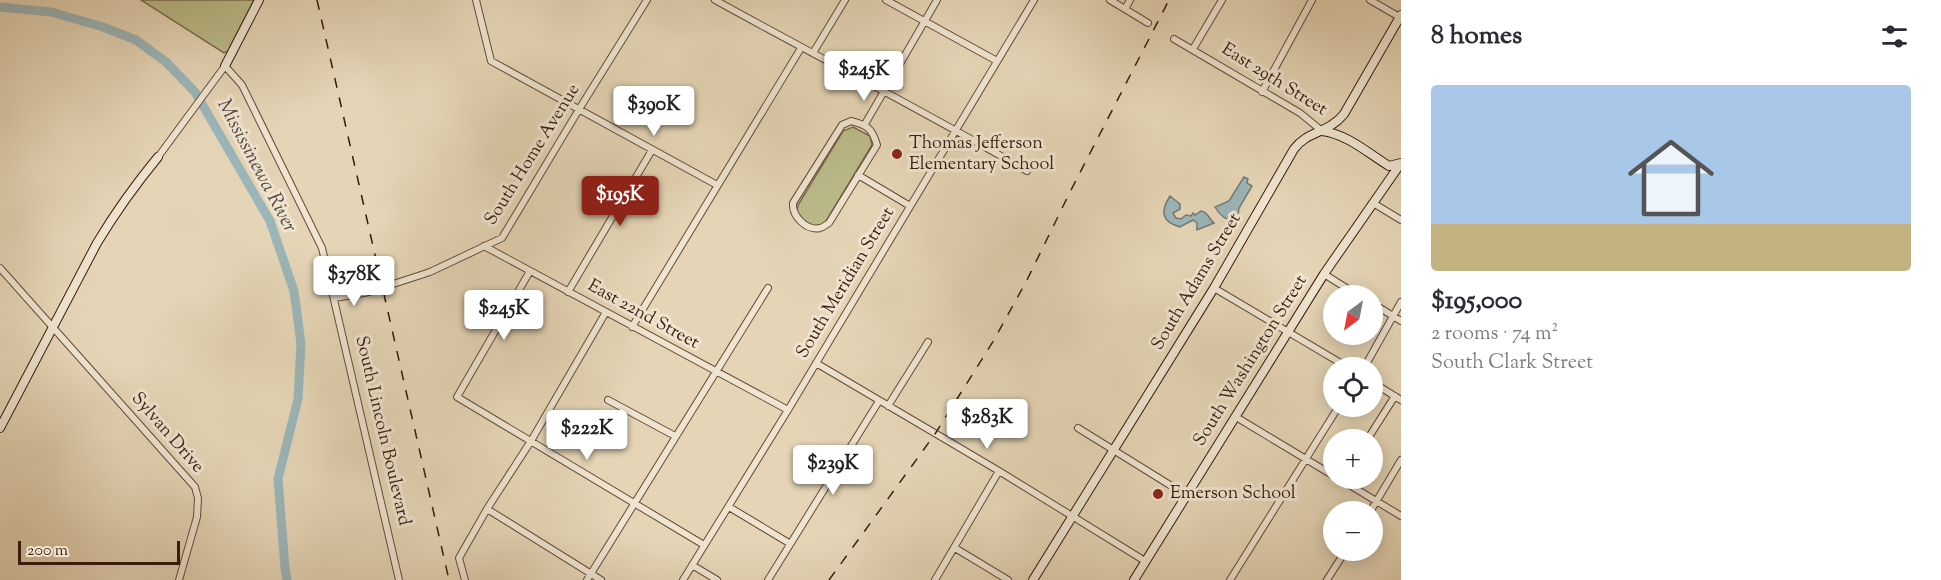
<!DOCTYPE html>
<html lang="en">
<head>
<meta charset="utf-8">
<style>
	body { margin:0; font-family:"Sorts Mill Goudy",serif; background:#f2f2f3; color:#2b2b33; height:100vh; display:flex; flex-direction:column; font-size:22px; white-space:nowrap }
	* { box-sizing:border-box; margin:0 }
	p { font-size:20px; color:#7c7c81 }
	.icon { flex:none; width:33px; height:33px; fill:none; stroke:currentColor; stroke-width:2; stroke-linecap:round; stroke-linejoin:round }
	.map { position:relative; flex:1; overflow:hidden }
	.drawer { display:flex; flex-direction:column; background:#fff; width:540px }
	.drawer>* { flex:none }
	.needle { width:39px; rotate:212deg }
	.controls { position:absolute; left:1323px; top:285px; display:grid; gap:12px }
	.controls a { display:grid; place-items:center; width:60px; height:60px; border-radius:50%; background:#fff; box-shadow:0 3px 15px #0003; font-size:30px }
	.scale { position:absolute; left:18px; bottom:15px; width:162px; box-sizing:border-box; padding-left:6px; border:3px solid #3a1d0e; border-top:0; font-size:16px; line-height:21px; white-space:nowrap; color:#3a1d0e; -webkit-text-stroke:4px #eee4d0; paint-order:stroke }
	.price { position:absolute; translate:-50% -51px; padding:0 14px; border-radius:6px; background:#fff; color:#222; font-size:20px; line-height:39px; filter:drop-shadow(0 2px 3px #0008) }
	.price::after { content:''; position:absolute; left:50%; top:36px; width:18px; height:14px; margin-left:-9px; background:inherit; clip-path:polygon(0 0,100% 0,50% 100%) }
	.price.on { background:#8f2418; color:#fff }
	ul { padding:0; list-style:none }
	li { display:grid; align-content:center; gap:12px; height:318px; padding:0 30px }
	li span { display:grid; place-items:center; height:186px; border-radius:6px; color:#555 }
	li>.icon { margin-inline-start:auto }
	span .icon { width:108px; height:108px; fill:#fffc; stroke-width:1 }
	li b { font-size:26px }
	h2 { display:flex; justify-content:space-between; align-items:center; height:72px; padding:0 30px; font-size:26px }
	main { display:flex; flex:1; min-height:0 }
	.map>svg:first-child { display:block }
	.green { fill:#bbbb89; stroke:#7a6c4c; stroke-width:1.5 }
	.water { fill:#9bb6ba; stroke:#747975; stroke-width:1.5 }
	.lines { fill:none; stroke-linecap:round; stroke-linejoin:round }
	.river { stroke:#9bb6ba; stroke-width:9 }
	.street-casing { stroke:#654b38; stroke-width:8 }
	.secondary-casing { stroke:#3a1d0e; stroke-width:10 }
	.street { stroke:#eee4d0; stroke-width:6 }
	.secondary { stroke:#eee4d0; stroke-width:8 }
	.rail { stroke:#3a1d0e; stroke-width:1.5; stroke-dasharray:10 10; stroke-linecap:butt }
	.poi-dot { fill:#8f2418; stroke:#eee4d0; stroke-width:2 }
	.labels { text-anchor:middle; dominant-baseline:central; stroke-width:6; stroke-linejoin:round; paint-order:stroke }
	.street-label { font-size:18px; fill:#3a1d0e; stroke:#eee4d0 }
	.poi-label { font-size:18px; fill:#3a1d0e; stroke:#eee4d0; text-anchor:start }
	.water-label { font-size:20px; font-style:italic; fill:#574b42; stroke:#eee4d0 }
</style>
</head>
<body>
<main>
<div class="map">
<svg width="1401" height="580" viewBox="0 0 1401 580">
	<rect width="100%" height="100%" fill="#e5d5b6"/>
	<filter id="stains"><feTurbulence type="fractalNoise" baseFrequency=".00333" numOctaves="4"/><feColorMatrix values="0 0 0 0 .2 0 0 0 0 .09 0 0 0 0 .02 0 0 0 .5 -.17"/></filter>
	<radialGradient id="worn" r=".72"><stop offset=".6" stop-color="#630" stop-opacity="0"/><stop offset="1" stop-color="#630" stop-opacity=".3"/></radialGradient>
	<path class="green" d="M141 0H254L228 51 224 53Z
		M853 127 870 136 872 145 826 221 824 225 815 227 799 218 797 210 798 205 843 131Z"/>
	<path class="water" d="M1244 177 1248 179 1247 183 1252 186 1239 208 1237 223C1227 221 1220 216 1215 207L1229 201Z
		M1170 196 1180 204V209L1173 213 1176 218 1181 219 1186 215 1191 216 1193 213 1195 215 1201 211C1208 212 1209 219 1214 223L1197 230V223L1193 220 1180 227C1163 222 1159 213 1170 196Z"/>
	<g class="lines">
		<path class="river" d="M0 7 51 12 103 27 136 40 166 62 195 92 270 221 294 291 301 344 298 399 278 479 285 568 287 580"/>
		<g class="street-casing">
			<path id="street" d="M476 0 491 61 717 185
				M715 0C818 57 924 111 1027 171
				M886 0 997 61
				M1110 0 1148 23
				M1370 0 1401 18
				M1125 9 1130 0
				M1174 39 1300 113 1322 131
				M1193 49 1222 0
				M813 53 845 0
				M1262 92 1312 0
				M851 121C867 125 872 128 877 145L829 223C827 224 822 228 820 228 806 231 792 216 793 203L842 125Z
				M865 124 937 0
				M158 157 225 66 242 85 322 248 399 580
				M858 175 910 206
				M1373 203 1401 220
				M484 246 788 410
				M0 268 195 487 198 498 197 517 179 580
				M530 271 457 397 704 545
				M1324 274 1359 296
				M1214 288 1349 368
				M568 292 652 150
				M335 298 369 292 430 272 502 238 578 111 647 0
				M1372 303 1401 321
				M632 327 801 48
				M816 363 999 471 1145 561
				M1364 368 1401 302
				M1372 382 1401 400
				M608 400 675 436
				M888 406 928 342
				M1236 417 1334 476
				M1078 428 1186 495
				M1367 440 1395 396
				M1338 478 1401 516
				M729 507 789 543
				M487 509 601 580
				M1370 512 1401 460
				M955 548 1008 580
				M692 565 717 580
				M465 580 459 558 487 509 531 441 606 312
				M587 580 768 288
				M683 580 788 410 1034 0
				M768 580 879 401
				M935 580 999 471
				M1230 580 1339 406
				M1327 580 1346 550"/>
		</g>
		<g class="secondary-casing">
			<path id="secondary" d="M225 66 259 0
				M1322 131C1347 134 1368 153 1389 166L1401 163
				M0 428 97 243C115 213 135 185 158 157
				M1033 580 1214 288 1294 149C1307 131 1329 133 1344 114L1401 15
				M1134 580 1324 274 1401 163"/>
		</g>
		<use href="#street" class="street"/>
		<use href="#secondary" class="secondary"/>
		<path class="rail" d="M317 0 449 580
			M829 580 935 434 994 340 1027 280 1070 192 1169 0"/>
	</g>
	<g class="poi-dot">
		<circle cx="897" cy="154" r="6"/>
		<circle cx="1158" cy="494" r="6"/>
	</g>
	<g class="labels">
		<g class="street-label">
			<text transform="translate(1274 80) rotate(32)">East 29th Street</text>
			<text transform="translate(533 155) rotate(-58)">South Home Avenue</text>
			<text transform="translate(1197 282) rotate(-59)">South Adams Street</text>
			<text transform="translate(846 283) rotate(-59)">South Meridian Street</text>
			<text transform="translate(643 315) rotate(29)">East 22nd Street</text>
			<text transform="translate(1251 361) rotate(-58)">South Washington Street</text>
			<text transform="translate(382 431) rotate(77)">South Lincoln Boulevard</text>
			<text transform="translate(167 433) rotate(49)">Sylvan Drive</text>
		</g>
		<g class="poi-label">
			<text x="909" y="144">Thomas Jefferson<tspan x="909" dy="21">Elementary School</tspan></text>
			<text x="1170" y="494">Emerson School</text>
		</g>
		<g class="water-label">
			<text transform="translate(256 166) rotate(62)">Mississinewa River</text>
		</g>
	</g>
	<rect width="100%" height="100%" filter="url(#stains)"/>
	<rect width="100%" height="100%" fill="url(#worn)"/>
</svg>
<div class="controls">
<a><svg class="needle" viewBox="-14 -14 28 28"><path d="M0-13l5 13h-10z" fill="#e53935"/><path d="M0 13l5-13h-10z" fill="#7c7c81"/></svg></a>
<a><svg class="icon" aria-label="locate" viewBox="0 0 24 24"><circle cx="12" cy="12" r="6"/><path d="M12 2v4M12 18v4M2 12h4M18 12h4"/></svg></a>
<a>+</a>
<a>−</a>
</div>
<div class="scale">200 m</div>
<b class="price" style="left:864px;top:102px">$245K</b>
<b class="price" style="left:654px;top:137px">$390K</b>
<b class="price on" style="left:620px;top:227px">$195K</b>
<b class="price" style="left:354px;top:307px">$378K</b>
<b class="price" style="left:504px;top:341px">$245K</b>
<b class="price" style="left:987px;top:450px">$283K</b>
<b class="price" style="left:587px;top:461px">$222K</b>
<b class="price" style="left:833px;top:496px">$239K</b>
</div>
<section class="drawer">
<h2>8 homes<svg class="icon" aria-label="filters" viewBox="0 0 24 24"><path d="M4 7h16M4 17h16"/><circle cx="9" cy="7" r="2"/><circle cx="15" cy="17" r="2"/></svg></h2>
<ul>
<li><span style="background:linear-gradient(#a9c7e8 75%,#c2b280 0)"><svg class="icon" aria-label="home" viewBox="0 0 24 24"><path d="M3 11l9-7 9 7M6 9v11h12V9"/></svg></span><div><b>$195,000</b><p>2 rooms · 74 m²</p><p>South Clark Street</p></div></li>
</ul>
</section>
</main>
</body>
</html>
